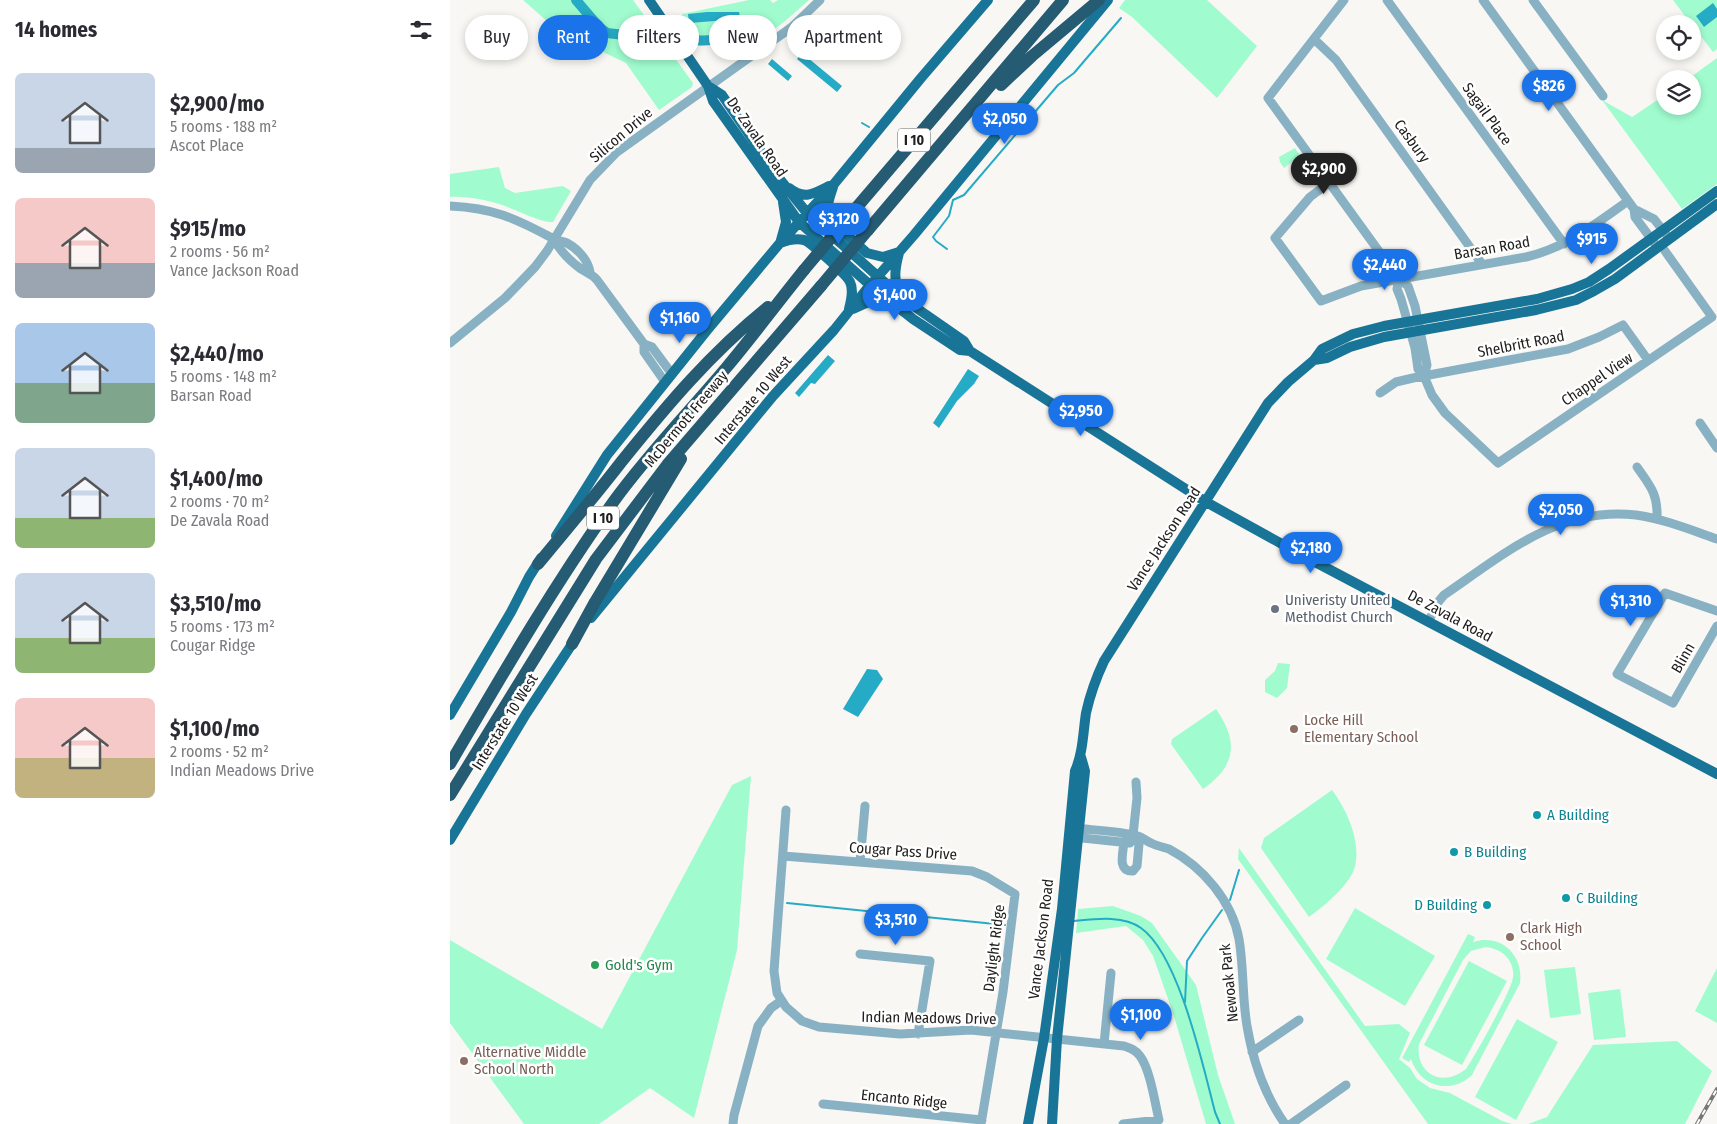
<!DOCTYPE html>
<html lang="en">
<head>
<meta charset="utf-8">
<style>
	body { margin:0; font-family:"Fira Sans Condensed",sans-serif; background:#f7f7f7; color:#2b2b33; height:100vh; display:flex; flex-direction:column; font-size:19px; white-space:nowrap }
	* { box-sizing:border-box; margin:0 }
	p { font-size:16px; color:#7c7c81 }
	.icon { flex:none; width:28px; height:28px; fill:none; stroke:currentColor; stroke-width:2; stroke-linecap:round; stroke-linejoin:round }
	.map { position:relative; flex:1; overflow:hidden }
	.sheet { display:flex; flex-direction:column; background:#fff; width:450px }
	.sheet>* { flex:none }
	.guide { position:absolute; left:15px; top:15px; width:475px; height:45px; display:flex; gap:10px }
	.fabs { position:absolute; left:1206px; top:15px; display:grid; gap:10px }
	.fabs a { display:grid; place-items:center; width:45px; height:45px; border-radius:50%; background:#fff; box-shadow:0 2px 8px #0003; font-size:25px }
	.price { position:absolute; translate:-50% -42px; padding:0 11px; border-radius:18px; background:#1a73e8; color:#fff; font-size:16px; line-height:32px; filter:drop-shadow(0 1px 2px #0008) }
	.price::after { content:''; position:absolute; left:50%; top:30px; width:15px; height:11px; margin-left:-8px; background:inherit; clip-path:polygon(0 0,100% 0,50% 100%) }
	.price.on { background:#222; color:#fff }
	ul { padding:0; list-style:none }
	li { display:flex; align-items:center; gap:15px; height:125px; padding:0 15px }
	li span { display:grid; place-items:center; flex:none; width:140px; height:100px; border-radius:8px; color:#555 }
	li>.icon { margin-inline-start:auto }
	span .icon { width:60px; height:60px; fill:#fffc; stroke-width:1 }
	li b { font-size:21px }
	h2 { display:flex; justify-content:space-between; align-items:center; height:60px; padding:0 15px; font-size:21px }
	.chip { padding:0 18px; border-radius:22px; background:#fff; box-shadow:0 2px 8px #0003; font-size:18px; line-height:45px }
	.chip.on { background:#1a73e8; color:#fff }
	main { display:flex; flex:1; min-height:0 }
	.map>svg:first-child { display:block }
	.green { fill:#a0fccf; fill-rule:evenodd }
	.water { fill:#26abc6 }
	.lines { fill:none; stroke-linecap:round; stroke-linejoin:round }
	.stream { stroke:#26abc6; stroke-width:2 }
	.river { stroke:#26abc6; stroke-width:10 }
	.minor { stroke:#89b1c4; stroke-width:9 }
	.major { stroke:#197597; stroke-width:10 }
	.highway { stroke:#255b73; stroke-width:12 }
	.rail-casing { stroke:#787775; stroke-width:4 }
	.rail { stroke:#fff; stroke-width:2; stroke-dasharray:5.5; stroke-linecap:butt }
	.highway-bridge { stroke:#255b73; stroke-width:12 }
	.worship-dot { fill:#6b7280; stroke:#fff; stroke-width:2 }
	.education-dot { fill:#8d6e63; stroke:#fff; stroke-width:2 }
	.culture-dot { fill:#0f9aa8; stroke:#fff; stroke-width:2 }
	.leisure-dot { fill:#2e9e5b; stroke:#fff; stroke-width:2 }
	.labels { text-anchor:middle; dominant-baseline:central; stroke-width:5; stroke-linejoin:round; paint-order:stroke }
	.shield { fill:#fff; stroke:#646362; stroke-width:1 }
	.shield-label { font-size:14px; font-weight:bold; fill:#21201f }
	.street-label { font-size:15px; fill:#21201f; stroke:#fff }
	.worship-label { font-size:15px; fill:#5b616d; stroke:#fff; text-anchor:start }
	.education-label { font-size:15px; fill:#785e54; stroke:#fff; text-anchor:start }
	.culture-label { font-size:15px; fill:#0d838f; stroke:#fff; text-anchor:start }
	.leisure-label { font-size:15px; fill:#27864d; stroke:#fff; text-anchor:start }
</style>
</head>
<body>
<main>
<section class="sheet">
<h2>14 homes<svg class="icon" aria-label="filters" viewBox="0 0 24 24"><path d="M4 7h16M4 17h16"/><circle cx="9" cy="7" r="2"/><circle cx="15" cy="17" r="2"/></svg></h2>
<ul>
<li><span style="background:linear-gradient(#c9d6e8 75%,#9aa5b1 0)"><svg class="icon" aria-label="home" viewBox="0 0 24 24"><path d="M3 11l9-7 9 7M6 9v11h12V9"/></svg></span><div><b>$2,900/mo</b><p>5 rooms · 188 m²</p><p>Ascot Place</p></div></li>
<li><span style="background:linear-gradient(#f6c9c9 65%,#9aa5b1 0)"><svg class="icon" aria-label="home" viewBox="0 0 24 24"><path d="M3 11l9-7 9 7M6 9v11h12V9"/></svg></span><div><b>$915/mo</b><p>2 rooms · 56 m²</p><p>Vance Jackson Road</p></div></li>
<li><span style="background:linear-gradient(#a9c7e8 60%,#7fa58c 0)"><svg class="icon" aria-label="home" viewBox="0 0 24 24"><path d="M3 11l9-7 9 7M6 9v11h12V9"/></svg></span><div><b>$2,440/mo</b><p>5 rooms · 148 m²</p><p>Barsan Road</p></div></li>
<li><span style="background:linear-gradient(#c9d6e8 70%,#8fb573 0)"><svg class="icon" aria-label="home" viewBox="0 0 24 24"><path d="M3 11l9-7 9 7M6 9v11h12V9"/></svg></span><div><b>$1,400/mo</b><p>2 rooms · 70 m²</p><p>De Zavala Road</p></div></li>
<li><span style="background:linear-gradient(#c9d6e8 65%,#8fb573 0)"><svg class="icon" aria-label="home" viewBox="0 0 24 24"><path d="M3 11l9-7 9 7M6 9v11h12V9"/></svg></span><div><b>$3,510/mo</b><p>5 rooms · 173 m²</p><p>Cougar Ridge</p></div></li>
<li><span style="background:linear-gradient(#f6c9c9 60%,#c2b280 0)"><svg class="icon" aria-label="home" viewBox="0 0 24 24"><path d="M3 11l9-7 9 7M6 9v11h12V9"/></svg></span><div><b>$1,100/mo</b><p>2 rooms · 52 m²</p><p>Indian Meadows Drive</p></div></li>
</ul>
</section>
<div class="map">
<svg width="1267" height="1124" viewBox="0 0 1267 1124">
	<rect width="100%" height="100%" fill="#f8f7f3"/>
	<path class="green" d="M73 0H183L243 83 242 87 209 110 176 63 107 30Z
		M299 0H320L323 3 328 0H359L334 22 301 46 280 43 243 46 232 14Z
		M675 0H757L807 46 767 98 682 17 669 8Z
		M1223 0H1267V49L1263 52 1243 26 1242 24H1241Z
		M1267 58V184L1232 209 1152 100 1182 117 1215 95V106H1242V79H1238Z
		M845 148 849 154 847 158 834 168 830 162 829 157Z
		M49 167 55 188 65 193 113 186 121 191 103 222C93 223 66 210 55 206 38 200 17 196 0 197V174Z
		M828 663 840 664 837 688 827 698 815 692V680L825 671Z
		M766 709C789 742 786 766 753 789L721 744 722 739Z
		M301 776 287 950 244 1118 200 1088 149 1124H74L0 1023V940L152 1029 282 785Z
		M882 790C897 810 911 841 905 866 901 884 874 906 859 917L811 848 814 838Z
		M789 848 915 1026 949 1024 960 1033 949 1059 960 1068 967 1079 980 1088 1000 1093 1052 1121 1062 1124H978L788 859Z
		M663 906 691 916 702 923 746 985 768 1075 785 1124H756L723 1013 703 956 693 940 676 926 626 933 628 909Z
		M905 908 985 956 955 1006 876 959Z
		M1018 934 1025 937 1023 942C1051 933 1074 955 1070 983L1022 1075C1001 1095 970 1087 961 1059L959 1062 952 1058ZM1035 947C1051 948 1065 960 1063 977 1062 990 1025 1056 1016 1069 993 1088 965 1074 969 1044L1013 960 1021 951Z
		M1019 961 1057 981 1012 1065 974 1045Z
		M1125 967 1131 1014 1100 1018 1094 970Z
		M1267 968V1023L1245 1011Z
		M1170 989 1176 1037 1144 1040 1138 993Z
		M1067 1019 1108 1042 1066 1120 1025 1097Z
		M1227 1041 1262 1071 1235 1124H1078L1097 1117 1143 1045Z"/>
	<path class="water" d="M1263 3 1267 9V17L1254 27 1246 16Z
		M257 12H289L290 17 278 18V20L239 23 238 14Z
		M352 53 392 86 387 92 347 59Z
		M322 59 342 76 338 81 318 64Z
		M378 355 385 361 365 384 361 383 349 397 345 393Z
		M518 369 529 376 524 384 507 401 489 428 483 423Z
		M417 669 427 670 433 679 408 717 393 709Z"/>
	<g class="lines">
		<path class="stream" d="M412 123 419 127
			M497 249 486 241 483 237 499 216 503 200 514 195 608 85 624 73 671 18
			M780 900 789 870
			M337 903 555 925
			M624 921C645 919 673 915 691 928 729 955 753 1066 765 1112L770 1124
			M735 1002 737 961 752 938 772 910"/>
		<path class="river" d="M126 0 149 27 157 33 209 39
			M241 40C247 40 254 41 261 40 281 38 291 31 311 40"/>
		<path class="minor" d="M894 0 818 98 949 279 958 286 965 306 977 365 974 376
			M937 0 1114 244
			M1033 0 1184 209 1185 217 1205 244
			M1083 0 1153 96
			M864 39 886 60 1032 264
			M880 182 860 197 825 238 871 301 911 286 1076 257C1116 248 1145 224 1178 201
			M0 206C43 208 65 218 102 238 107 241 112 241 117 243 128 249 138 260 140 272
			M1184 209 1204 219 1219 238
			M104 239C110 251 120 261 131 269 137 273 142 274 147 280L194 344 202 347 222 374
			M949 279 947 289 951 299 965 348 968 369 974 376 982 395 995 413 1048 463 1262 317 1215 251
			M0 343 55 298 85 267 97 251 140 180 167 152 342 27 370 0
			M194 344V352L215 382
			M930 393 946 382 963 378 1118 349 1149 337 1173 325 1198 360
			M1250 423 1267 448
			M1187 467C1201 487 1208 494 1207 519
			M1119 509 1121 520
			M1267 611 1215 593 1167 674 1223 703 1267 626
			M978 622 989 601 994 595C1054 554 1109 506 1186 515 1214 519 1241 530 1267 539
			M336 810 324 971 327 993 336 1007 352 1021 369 1027 450 1034 521 1030 674 1046C680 1048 686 1050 690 1056 700 1069 705 1103 709 1120L673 1124
			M624 828C641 830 672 831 688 836 692 837 696 841 701 843 707 846 713 847 719 849 753 867 782 901 789 939 794 968 792 997 797 1026 803 1062 814 1094 835 1124
			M683 835 674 842C673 853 667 872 683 871L687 866 689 844 683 835 687 798 686 782
			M623 837 680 843
			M333 856 522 871 537 877 565 894 553 992 531 1124
			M410 862 415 806
			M410 954 480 961 468 1034
			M654 1044 661 973
			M802 1052 849 1020
			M373 1104 532 1120
			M283 1124 284 1115 308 1026 321 1008 331 1001
			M841 1124 896 1085"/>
		<path class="major" d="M199 0 258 86 263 101 349 222 420 285 463 319 510 350 520 351
			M258 86 272 95 332 182 357 213 452 298 514 341 520 351 756 502 850 554 1267 774
			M383 187C379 200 374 210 382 222L417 253 433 257 449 252
			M339 188C354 200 363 194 379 186
			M331 240 336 222 333 202
			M330 243C338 240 345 238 354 240 360 242 397 275 400 282 404 290 401 301 399 309
			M449 253C445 268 443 280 450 295
			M403 309 423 300 441 303
			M864 360 877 358 900 347 934 337 1086 310 1126 300 1144 291 1165 279 1267 204
			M106 536 157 455 258 329 330 243 384 184 471 78 538 0
			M141 618 323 396 384 330 416 290 464 235 658 0
			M0 715 61 612 79 577 91 558
			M0 840 76 714 126 638
			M578 1124 594 1038 612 909 625 771C633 753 633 733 636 713 640 695 646 678 654 661L818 403 838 382 864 360 872 349 903 334 934 326 1087 299 1122 289 1139 282 1159 269 1267 191
			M602 1124 607 1039 635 771 631 757"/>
		<path class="highway" d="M551 85 582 56 649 0
			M401 214 584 0
			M418 230 613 0
			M88 564C116 530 145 496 172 461 218 404 261 353 318 307
			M122 644 145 602 231 459
			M0 764C52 675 104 585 164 501 198 454 239 412 276 368 303 336 328 302 354 270
			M0 795 146 559 217 465 371 286"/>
		<g class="rail-casing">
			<path id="rail" d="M1247 1124 1267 1089"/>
		</g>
		<use href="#rail" class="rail"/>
		<path class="highway-bridge" d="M354 270 401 214
			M371 286 418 230"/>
	</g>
	<circle class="worship-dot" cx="825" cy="609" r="5"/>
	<g class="education-dot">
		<circle cx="844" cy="729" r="5"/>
		<circle cx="1060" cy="937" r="5"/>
		<circle cx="14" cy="1061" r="5"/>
	</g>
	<g class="culture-dot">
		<circle cx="1087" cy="815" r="5"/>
		<circle cx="1004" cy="852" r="5"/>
		<circle cx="1116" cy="898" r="5"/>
		<circle cx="1037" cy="905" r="5"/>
	</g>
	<circle class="leisure-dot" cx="145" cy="965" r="5"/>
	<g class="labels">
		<g class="shield">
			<rect x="448" y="128.5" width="32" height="23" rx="4"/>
			<rect x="137" y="506.5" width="32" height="23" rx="4"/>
		</g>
		<g class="shield-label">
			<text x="464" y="140">I 10</text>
			<text x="153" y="518">I 10</text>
		</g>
		<g class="street-label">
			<text transform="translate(1037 114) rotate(54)">Sagail Place</text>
			<text transform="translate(171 135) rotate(-40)">Silicon Drive</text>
			<text transform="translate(307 137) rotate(55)">De Zavala Road</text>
			<text transform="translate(962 141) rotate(54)">Casbury</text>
			<text transform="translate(1042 248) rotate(-10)">Barsan Road</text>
			<text transform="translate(1071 344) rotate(-11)">Shelbritt Road</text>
			<text transform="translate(1147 379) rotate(-34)">Chappel View</text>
			<text transform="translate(303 400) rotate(-50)">Interstate 10 West</text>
			<text transform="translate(236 419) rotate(-50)">McDermott Freeway</text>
			<text transform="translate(714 539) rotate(-57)">Vance Jackson Road</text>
			<text transform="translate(1000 616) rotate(28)">De Zavala Road</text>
			<text transform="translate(1233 658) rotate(-60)">Blinn</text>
			<text transform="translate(55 722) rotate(-58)">Interstate 10 West</text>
			<text transform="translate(453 851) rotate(4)">Cougar Pass Drive</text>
			<text transform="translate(591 939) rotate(-83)">Vance Jackson Road</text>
			<text transform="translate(544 948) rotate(-83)">Daylight Ridge</text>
			<text transform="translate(779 983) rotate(-96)">Newoak Park</text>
			<text transform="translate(479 1018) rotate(1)">Indian Meadows Drive</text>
			<text transform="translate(454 1099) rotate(6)">Encanto Ridge</text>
		</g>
		<g class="worship-label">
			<text x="835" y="600">Univeristy United<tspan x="835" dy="17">Methodist Church</tspan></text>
		</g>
		<g class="education-label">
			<text x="854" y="720">Locke Hill<tspan x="854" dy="17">Elementary School</tspan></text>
			<text x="1070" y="928">Clark High<tspan x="1070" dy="17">School</tspan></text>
			<text x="24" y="1052">Alternative Middle<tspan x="24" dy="17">School North</tspan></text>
		</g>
		<g class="culture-label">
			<text x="1097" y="815">A Building</text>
			<text x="1014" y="852">B Building</text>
			<text x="1126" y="898">C Building</text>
			<text x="1027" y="905" text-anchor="end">D Building</text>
		</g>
		<g class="leisure-label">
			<text x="155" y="965">Gold's Gym</text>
		</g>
	</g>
</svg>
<div class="fabs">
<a><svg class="icon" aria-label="locate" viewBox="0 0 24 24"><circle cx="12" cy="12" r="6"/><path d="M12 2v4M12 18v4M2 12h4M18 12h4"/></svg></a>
<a><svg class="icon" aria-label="layers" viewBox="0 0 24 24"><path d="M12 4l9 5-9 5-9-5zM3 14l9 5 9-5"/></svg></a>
</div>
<b class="price" style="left:1099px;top:112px">$826</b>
<b class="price" style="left:555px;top:145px">$2,050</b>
<b class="price on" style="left:874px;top:195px">$2,900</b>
<b class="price" style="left:389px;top:245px">$3,120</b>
<b class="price" style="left:1142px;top:265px">$915</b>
<b class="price" style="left:935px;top:291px">$2,440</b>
<b class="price" style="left:445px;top:321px">$1,400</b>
<b class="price" style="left:230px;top:344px">$1,160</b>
<b class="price" style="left:631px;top:437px">$2,950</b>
<b class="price" style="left:1111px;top:536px">$2,050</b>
<b class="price" style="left:861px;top:574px">$2,180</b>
<b class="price" style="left:1181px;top:627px">$1,310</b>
<b class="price" style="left:446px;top:946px">$3,510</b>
<b class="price" style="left:691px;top:1041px">$1,100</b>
<div class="guide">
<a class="chip">Buy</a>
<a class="chip on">Rent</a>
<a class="chip">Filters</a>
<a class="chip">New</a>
<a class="chip">Apartment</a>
</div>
</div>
</main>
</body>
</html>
